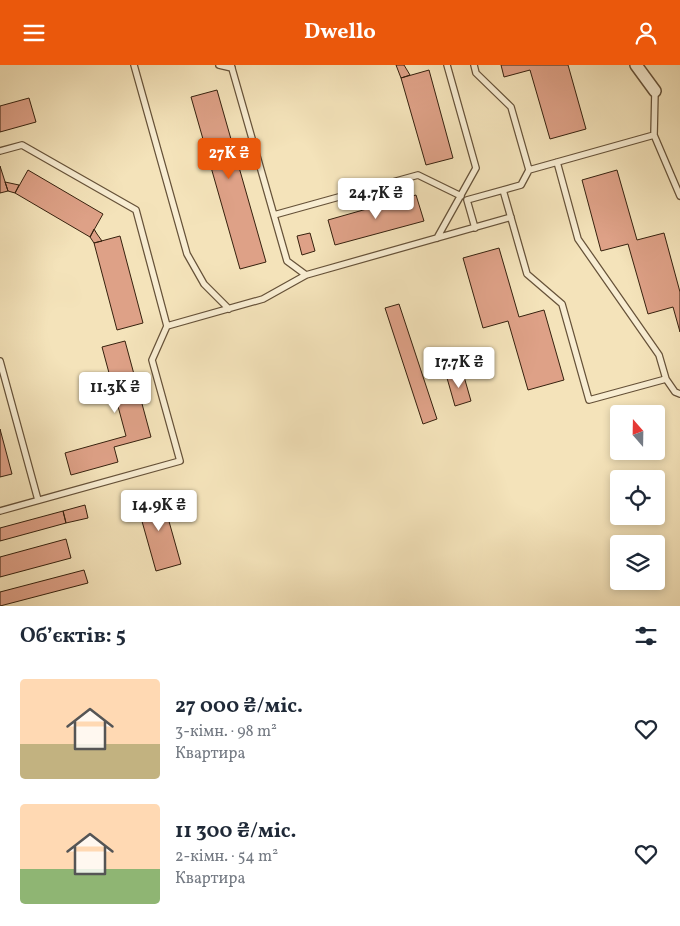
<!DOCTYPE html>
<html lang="uk">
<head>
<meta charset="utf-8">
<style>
	body { margin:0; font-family:Vollkorn,serif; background:#f2f2f3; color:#1f2937; height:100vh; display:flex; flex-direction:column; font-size:19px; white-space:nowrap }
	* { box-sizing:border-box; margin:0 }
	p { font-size:16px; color:#747a83 }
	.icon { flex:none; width:28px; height:28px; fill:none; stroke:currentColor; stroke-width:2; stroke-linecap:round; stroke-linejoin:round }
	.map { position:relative; height:541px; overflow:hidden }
	.drawer { display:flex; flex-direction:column; background:#fff; flex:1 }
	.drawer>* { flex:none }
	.needle { width:32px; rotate:340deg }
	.buttons { position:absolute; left:610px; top:340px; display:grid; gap:10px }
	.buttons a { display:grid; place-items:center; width:55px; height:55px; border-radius:5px; background:#fff; box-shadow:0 2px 8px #0003; font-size:25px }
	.price { position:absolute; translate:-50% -42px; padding:0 11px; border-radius:5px; background:#fff; color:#222; font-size:16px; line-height:32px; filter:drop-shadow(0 1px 2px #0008) }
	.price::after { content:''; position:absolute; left:50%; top:30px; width:15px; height:11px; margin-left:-8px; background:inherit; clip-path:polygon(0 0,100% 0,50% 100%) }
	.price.active { background:#ea580c; color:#fff }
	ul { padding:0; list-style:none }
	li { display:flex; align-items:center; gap:15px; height:125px; padding:0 20px }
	li span { display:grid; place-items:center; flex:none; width:140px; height:100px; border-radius:5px; color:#555 }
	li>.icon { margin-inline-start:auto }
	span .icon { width:60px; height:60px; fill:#fffc; stroke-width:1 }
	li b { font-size:21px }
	h2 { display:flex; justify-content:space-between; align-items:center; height:60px; padding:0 20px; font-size:21px }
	header { display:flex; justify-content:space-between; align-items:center; height:65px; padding:0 20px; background:#ea580c; color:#fff; font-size:22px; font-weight:700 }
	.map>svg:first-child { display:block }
	.building { fill:#dea187; stroke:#36210e }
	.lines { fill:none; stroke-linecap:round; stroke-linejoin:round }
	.service-casing { stroke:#665239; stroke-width:8 }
	.minor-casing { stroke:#665239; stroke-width:14 }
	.service { stroke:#f8edd2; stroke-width:5.5 }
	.minor { stroke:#f8edd2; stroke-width:11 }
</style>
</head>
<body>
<header><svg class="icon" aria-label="menu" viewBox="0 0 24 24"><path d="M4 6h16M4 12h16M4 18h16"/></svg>Dwello<svg class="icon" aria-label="person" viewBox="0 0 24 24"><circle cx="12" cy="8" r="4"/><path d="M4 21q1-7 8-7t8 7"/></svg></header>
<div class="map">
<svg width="680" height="541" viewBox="0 0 680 541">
	<rect width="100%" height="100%" fill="#f4e3ba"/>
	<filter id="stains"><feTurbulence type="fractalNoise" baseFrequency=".004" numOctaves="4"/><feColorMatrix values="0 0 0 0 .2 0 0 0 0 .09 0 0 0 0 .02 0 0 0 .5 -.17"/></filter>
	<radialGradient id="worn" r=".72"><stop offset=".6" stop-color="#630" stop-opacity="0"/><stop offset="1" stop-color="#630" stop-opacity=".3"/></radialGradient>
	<path class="building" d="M396 0H404L410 10 401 13Z
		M501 0H568L586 64 550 74 530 5 504 12Z
		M429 5 453 93 426 100 401 13Z
		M217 25 266 197 240 204 191 32Z
		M29 33 36 57 0 67V41Z
		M0 101 8 126 0 128Z
		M28 105 103 149 90 172 15 128Z
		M617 105 637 175 664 168 680 227V267L673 242 648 249 628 179 601 186 582 115Z
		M5 117 19 120 15 128 8 126Z
		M416 130 424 156 335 180 328 155Z
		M94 164 97 169 102 176 94 178 90 172Z
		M310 168 315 186 302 190 297 171Z
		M120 171 143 258 117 265 94 178Z
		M499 183 519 252 544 245 564 315 528 325 508 256 483 263 463 193Z
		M399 239 437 354 423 359 385 243Z
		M125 276 151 372 114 382 118 397 71 410 65 388 126 371 102 282Z
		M463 308 471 336 455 341 447 313Z
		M0 364 12 409 0 412Z
		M161 428 181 499 156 506 136 435Z
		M85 440 88 453 66 458 63 446Z
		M63 446 66 458 0 476V463Z
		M66 474 71 493 0 512V492Z
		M84 505 88 518 0 541V527Z"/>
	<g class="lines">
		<g class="service-casing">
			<path id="service" d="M134 0 187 189 204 219 229 244
				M219 0 232 3
				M231 0 287 196 306 210
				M474 0 476 8 511 42 529 105 521 120 467 135 475 163
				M655 26 654 70 680 131
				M0 86 22 80 136 145 167 261 152 295 180 396 0 446
				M557 97 578 174 659 290 666 314
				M529 105 654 70
				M503 125 527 209 562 239 589 335 666 314 675 327 680 329
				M274 150 418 110 461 131
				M437 173 476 103 447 0
				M167 261 263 234 306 210 511 152
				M0 296 38 435"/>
		</g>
		<g class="minor-casing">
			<path id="minor" d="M636 0 655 26"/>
		</g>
		<use href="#service" class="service"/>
		<use href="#minor" class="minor"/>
	</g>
	<rect width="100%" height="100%" filter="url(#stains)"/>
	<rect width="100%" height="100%" fill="url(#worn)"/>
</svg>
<div class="buttons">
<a><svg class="needle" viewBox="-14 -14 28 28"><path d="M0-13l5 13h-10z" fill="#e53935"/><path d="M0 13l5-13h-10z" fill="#747a83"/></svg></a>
<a><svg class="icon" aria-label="locate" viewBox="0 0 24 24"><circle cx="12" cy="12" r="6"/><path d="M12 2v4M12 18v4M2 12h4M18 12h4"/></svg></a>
<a><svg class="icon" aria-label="layers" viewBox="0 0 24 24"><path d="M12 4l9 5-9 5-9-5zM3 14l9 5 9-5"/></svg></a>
</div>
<b class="price active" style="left:229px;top:115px">27K ₴</b>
<b class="price" style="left:376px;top:155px">24.7K ₴</b>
<b class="price" style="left:459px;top:324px">17.7K ₴</b>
<b class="price" style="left:115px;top:349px">11.3K ₴</b>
<b class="price" style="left:159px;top:467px">14.9K ₴</b>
</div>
<section class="drawer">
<h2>Об’єктів: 5<svg class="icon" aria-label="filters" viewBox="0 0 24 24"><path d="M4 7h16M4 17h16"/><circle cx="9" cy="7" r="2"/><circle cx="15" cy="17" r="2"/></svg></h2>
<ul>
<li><span style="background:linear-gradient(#ffd9b3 65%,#c2b280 0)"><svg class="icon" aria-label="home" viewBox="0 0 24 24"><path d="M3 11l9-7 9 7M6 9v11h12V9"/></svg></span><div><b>27 000 ₴/міс.</b><p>3-кімн. · 98 m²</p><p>Квартира</p></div><svg class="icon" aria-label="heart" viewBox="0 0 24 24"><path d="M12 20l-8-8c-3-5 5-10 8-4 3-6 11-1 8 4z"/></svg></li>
<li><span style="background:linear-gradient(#ffd9b3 65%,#8fb573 0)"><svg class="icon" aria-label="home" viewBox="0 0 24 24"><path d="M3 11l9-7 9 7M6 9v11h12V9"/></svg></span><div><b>11 300 ₴/міс.</b><p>2-кімн. · 54 m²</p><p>Квартира</p></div><svg class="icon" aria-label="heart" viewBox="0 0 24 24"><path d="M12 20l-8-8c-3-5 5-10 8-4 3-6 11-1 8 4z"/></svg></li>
</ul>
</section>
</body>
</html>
